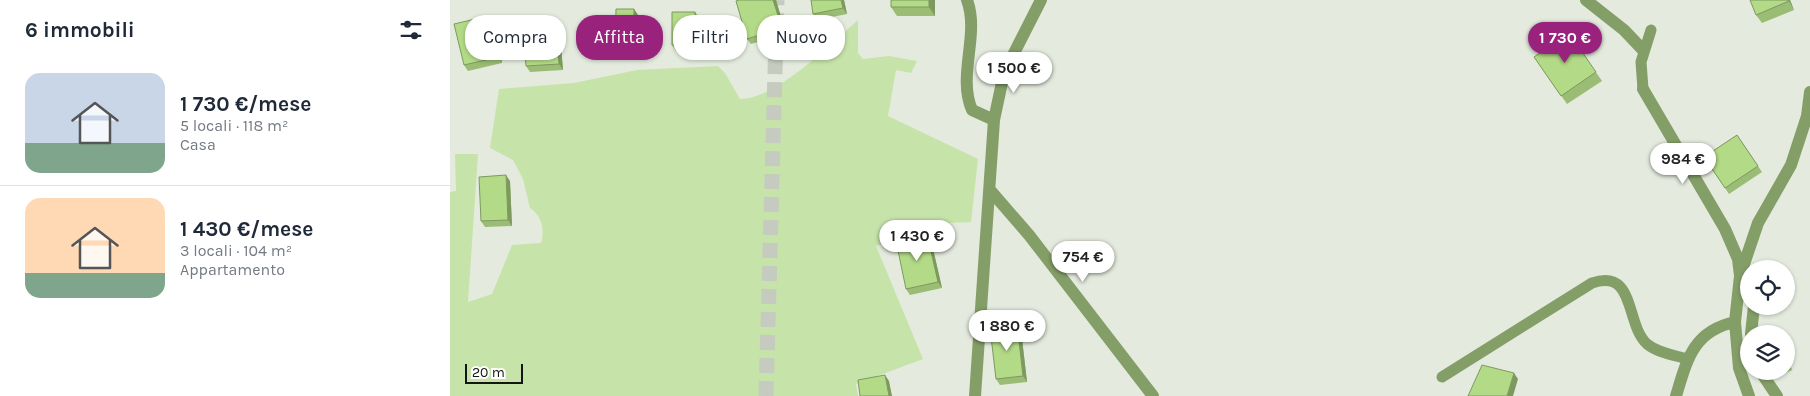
<!DOCTYPE html>
<html lang="it">
<head>
<meta charset="utf-8">
<style>
	body { margin:0; font-family:Karla,sans-serif; background:#f6f6f7; color:#1f2937; height:100vh; display:flex; flex-direction:column; font-size:19px; white-space:nowrap }
	* { box-sizing:border-box; margin:0 }
	p { font-size:16px; color:#747a83 }
	.icon { flex:none; width:28px; height:28px; fill:none; stroke:currentColor; stroke-width:2; stroke-linecap:round; stroke-linejoin:round }
	.map { position:relative; flex:1; overflow:hidden }
	.details { display:flex; flex-direction:column; background:#fff; width:450px }
	.details>* { flex:none }
	.top-card { position:absolute; left:15px; top:15px; width:475px; height:45px; display:flex; gap:10px }
	.tools { position:absolute; left:1290px; top:260px; display:grid; gap:10px }
	.tools a { display:grid; place-items:center; width:55px; height:55px; border-radius:50%; background:#fff; box-shadow:0 1px 4px #0004; font-size:25px }
	.scale { position:absolute; left:15px; bottom:12px; width:58px; box-sizing:border-box; padding-left:5px; border:2px solid #141612; border-top:0; font-size:14px; line-height:18px; white-space:nowrap; color:#141612; -webkit-text-stroke:4px #fff; paint-order:stroke }
	.price { position:absolute; translate:-50% -42px; padding:0 11px; border-radius:18px; background:#fff; color:#222; font-size:16px; line-height:32px; filter:drop-shadow(0 1px 2px #0008) }
	.price::after { content:''; position:absolute; left:50%; top:30px; width:15px; height:11px; margin-left:-8px; background:inherit; clip-path:polygon(0 0,100% 0,50% 100%) }
	.price.current { background:#99227d; color:#fff }
	ul { padding:0; list-style:none }
	li { display:flex; align-items:center; gap:15px; height:125px; padding:0 25px }
	li+li { border-top:1px solid #e0e1e3 }
	li span { display:grid; place-items:center; flex:none; width:140px; height:100px; border-radius:15px; color:#555 }
	li>.icon { margin-inline-start:auto }
	span .icon { width:60px; height:60px; fill:#fffc; stroke-width:1 }
	li b { font-size:21px }
	h2 { display:flex; justify-content:space-between; align-items:center; height:60px; padding:0 25px; font-size:21px }
	.chip { padding:0 18px; border-radius:20px; background:#fff; box-shadow:0 1px 4px #0004; font-size:18px; line-height:45px }
	.chip.current { background:#99227d; color:#fff }
	main { display:flex; flex:1; min-height:0 }
	.map>svg:first-child { display:block }
	.grass { fill:#c6e3a9 }
	.lines { fill:none; stroke-linecap:round; stroke-linejoin:round }
	.highway-tunnel { stroke:#c5cbbf; stroke-width:15; stroke-dasharray:15 8; stroke-linecap:butt }
	.lane { stroke:#849e68; stroke-width:11 }
	.street { stroke:#849e68; stroke-width:12 }
	.wall { fill:#9abc74 }
	.shaded-wall { fill:#7d995e }
	.building { fill:#b3db87; stroke:#7d995e }
</style>
</head>
<body>
<main>
<section class="details">
<h2>6 immobili<svg class="icon" aria-label="filters" viewBox="0 0 24 24"><path d="M4 7h16M4 17h16"/><circle cx="9" cy="7" r="2"/><circle cx="15" cy="17" r="2"/></svg></h2>
<ul>
<li><span style="background:linear-gradient(#c9d6e8 70%,#7fa58c 0)"><svg class="icon" aria-label="home" viewBox="0 0 24 24"><path d="M3 11l9-7 9 7M6 9v11h12V9"/></svg></span><div><b>1 730 €/mese</b><p>5 locali · 118 m²</p><p>Casa</p></div></li>
<li><span style="background:linear-gradient(#ffd9b3 75%,#7fa58c 0)"><svg class="icon" aria-label="home" viewBox="0 0 24 24"><path d="M3 11l9-7 9 7M6 9v11h12V9"/></svg></span><div><b>1 430 €/mese</b><p>3 locali · 104 m²</p><p>Appartamento</p></div></li>
</ul>
</section>
<div class="map">
<svg width="1360" height="396" viewBox="0 0 1360 396">
	<rect width="100%" height="100%" fill="#e4ebde"/>
	<path class="grass" d="M408 20V53L413 59 439 56 467 61 461 73 446 70 438 116 528 159 521 222 497 223 426 246 473 359 406 384 408 396H0V192L6 191 5 154H28L18 302 42 294 62 245 91 243C95 230 92 216 80 208L73 179 63 160 40 148 49 89 124 83 187 70 268 66 275 73 290 99C327 99 380 44 408 20Z"/>
	<g class="lines">
		<path class="highway-tunnel" d="M316 396 327 0"/>
		<path class="lane" d="M1193 89 1191 62 1201 30
			M992 377 1142 283C1186 268 1175 324 1197 344 1208 353 1224 355 1237 359"/>
		<path class="street" d="M517 0C530 35 507 75 522 110L544 120
			M1136 0 1174 30 1193 50
			M1193 89 1275 229 1288 259 1290 276 1299 280
			M540 190 579 235 703 396
			M1301 334 1304 306
			M1310 371 1327 396
			M525 396 544 120 554 73 591 0
			M1226 396C1237 360 1243 331 1285 322
			M1299 396 1289 368 1285 322 1290 276 1308 223 1341 165 1357 116 1360 92"/>
	</g>
	<path class="wall" d="M289 0H326L336 34 301 44 297 39Z
		M394 0 397 14 367 20 363 14Z
		M485 0V16H447L441 7Z
		M1340 0 1344 10 1312 23 1306 15Z
		M184 9 188 15 187 55 169 54 165 48Z
		M38 16 42 22 52 63 18 71 14 65Z
		M249 18 250 51H226L222 45Z
		M1119 33 1152 81 1117 104 1084 57Z
		M110 34 113 70 80 72 76 66Z
		M1287 135 1312 172 1279 194 1254 157Z
		M60 181 62 226 35 227 31 221Z
		M477 234 481 240 492 288 460 295 456 289Z
		M571 330 577 382 550 385 546 379Z
		M1336 357 1342 370 1320 380 1315 371H1336Z"/>
	<path class="shaded-wall" d="M323 0H326L336 34 332 28Z
		M391 0H394L397 14 393 8Z
		M479 0H485V16L479 7Z
		M1338 0H1340L1344 10 1339 1Z
		M184 9 188 15 187 55 183 49Z
		M245 12 249 18 250 51 246 45Z
		M38 16 42 22 52 63 48 57Z
		M106 28 110 34 113 70 109 64Z
		M56 175 60 181 62 226 58 220Z
		M477 234 481 240 492 288 488 282Z
		M567 324 571 330 577 382 573 376Z
		M1336 357 1342 370 1336 360Z
		M1064 373 1068 379 1063 396H1057Z
		M435 375 439 381 442 396H439Z"/>
	<path class="building" d="M289 0H323L332 28 297 39 286 1Z
		M361 0H391L393 8 363 14Z
		M441 0H479V7H441Z
		M1300 0H1338L1339 1 1306 15Z
		M166 9H184L183 49 165 48Z
		M222 12H245L246 45H222Z
		M38 16 48 57 14 65 4 24Z
		M106 28 109 64 76 66 73 30Z
		M1119 33 1146 72 1111 96 1084 57Z
		M1287 135 1308 166 1275 188 1254 157Z
		M56 175 58 220 31 221 29 177Z
		M477 234 488 282 456 289 446 241Z
		M567 324 573 376 546 379 540 328Z
		M1032 365 1064 373 1057 396H1018Z
		M1315 371H1322L1316 374Z
		M435 375 439 396H410L408 380Z"/>
</svg>
<div class="tools">
<a><svg class="icon" aria-label="locate" viewBox="0 0 24 24"><circle cx="12" cy="12" r="6"/><path d="M12 2v4M12 18v4M2 12h4M18 12h4"/></svg></a>
<a><svg class="icon" aria-label="layers" viewBox="0 0 24 24"><path d="M12 4l9 5-9 5-9-5zM3 14l9 5 9-5"/></svg></a>
</div>
<div class="scale">20 m</div>
<b class="price current" style="left:1115px;top:64px">1 730 €</b>
<b class="price" style="left:564px;top:94px">1 500 €</b>
<b class="price" style="left:1233px;top:185px">984 €</b>
<b class="price" style="left:467px;top:262px">1 430 €</b>
<b class="price" style="left:633px;top:283px">754 €</b>
<b class="price" style="left:557px;top:352px">1 880 €</b>
<div class="top-card">
<a class="chip">Compra</a>
<a class="chip current">Affitta</a>
<a class="chip">Filtri</a>
<a class="chip">Nuovo</a>
</div>
</div>
</main>
</body>
</html>
